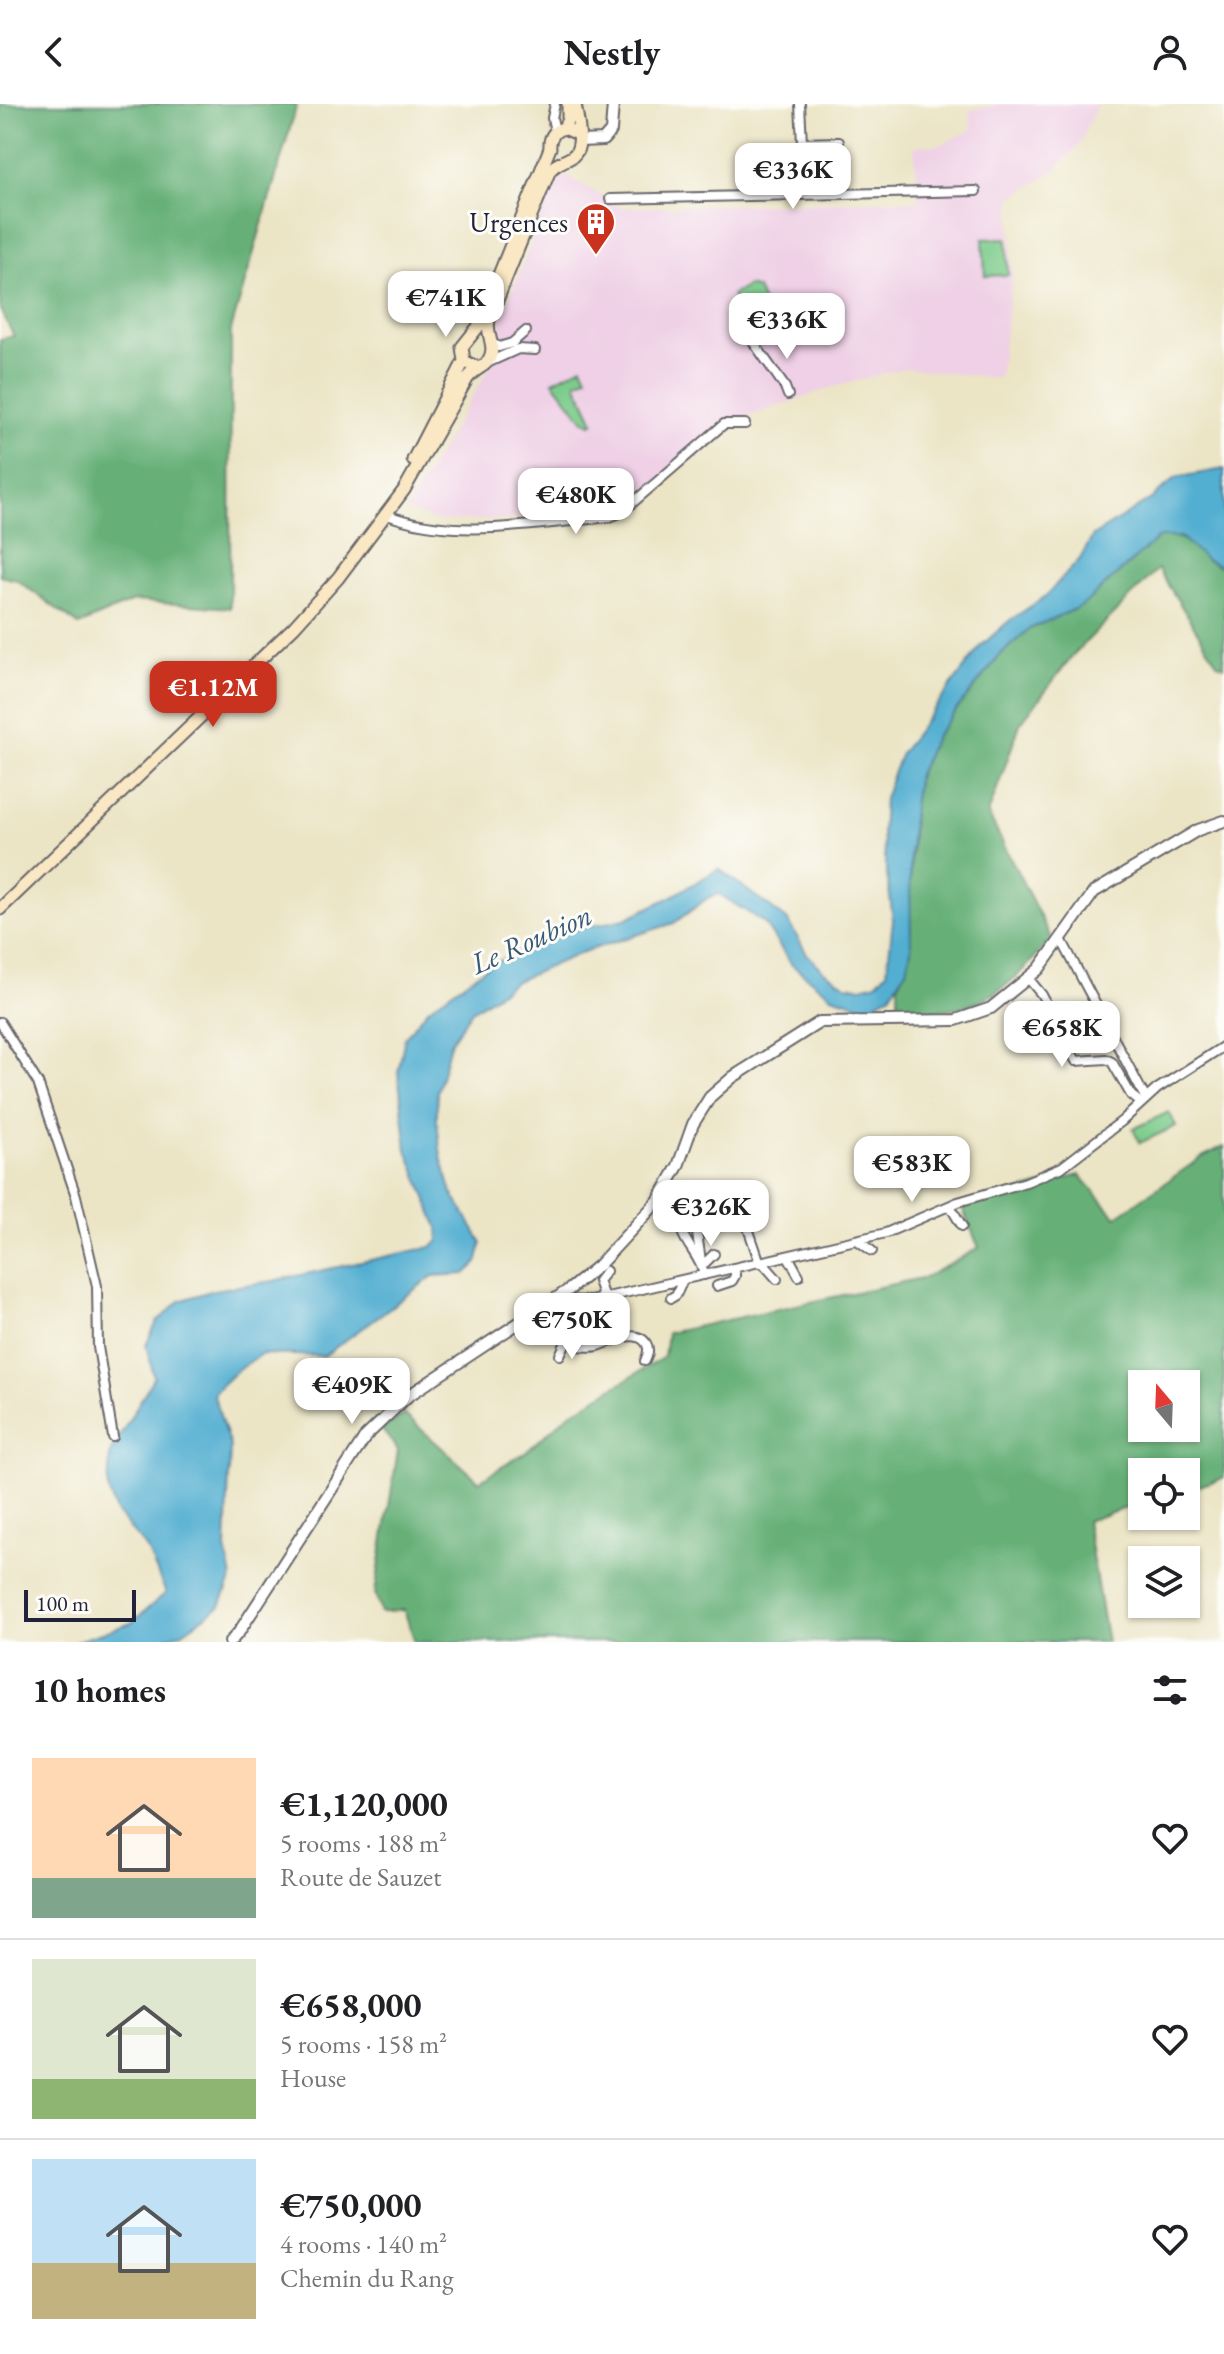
<!DOCTYPE html>
<html lang="en">
<head>
<meta charset="utf-8">
<style>
	body { margin:0; font-family:"EB Garamond",serif; background:#f2f2f2; color:#202124; height:100vh; display:flex; flex-direction:column; font-size:30px; white-space:nowrap }
	* { box-sizing:border-box; margin:0 }
	p { font-size:26px; color:#757577 }
	.icon { flex:none; width:44px; height:44px; fill:none; stroke:currentColor; stroke-width:2; stroke-linecap:round; stroke-linejoin:round }
	.map { position:relative; height:1538px; overflow:hidden }
	.details { display:flex; flex-direction:column; background:#fff; flex:1 }
	.details>* { flex:none }
	.needle { width:52px; rotate:341deg }
	.fabs { position:absolute; left:1128px; top:1266px; display:grid; gap:16px }
	.fabs a { display:grid; place-items:center; width:72px; height:72px; border-radius:0px; background:#fff; box-shadow:0 2px 6px #0004; font-size:40px }
	.scale { position:absolute; left:24px; bottom:20px; width:112px; box-sizing:border-box; padding-left:8px; border:4px solid #22223b; border-top:0; font-size:22px; line-height:28px; white-space:nowrap; color:#22223b; -webkit-text-stroke:6px #fdfcf7; paint-order:stroke }
	.price { position:absolute; translate:-50% -68px; padding:0 18px; border-radius:16px; background:#fff; color:#222; font-size:26px; line-height:52px; filter:drop-shadow(0 2px 4px #0008) }
	.price::after { content:''; position:absolute; left:50%; top:48px; width:24px; height:18px; margin-left:-12px; background:inherit; clip-path:polygon(0 0,100% 0,50% 100%) }
	.price.current { background:#c8321e; color:#fff }
	ul { padding:0; list-style:none }
	li { display:flex; align-items:center; gap:24px; height:200px; padding:0 32px }
	li+li { border-top:2px solid #e0e0e0 }
	li span { display:grid; place-items:center; flex:none; width:224px; height:160px; border-radius:0px; color:#555 }
	li>.icon { margin-inline-start:auto }
	span .icon { width:96px; height:96px; fill:#fffc; stroke-width:1 }
	li b { font-size:34px }
	h2 { display:flex; justify-content:space-between; align-items:center; height:96px; padding:0 32px; font-size:34px }
	header { display:flex; justify-content:space-between; align-items:center; height:104px; padding:0 32px; background:#fff; font-size:36px; font-weight:700 }
	.map>svg:first-child { display:block }
	.built { fill:#efd0e6 }
	.green { fill:#7dcc8c; stroke:#507764; stroke-width:2 }
	.forest { fill:#66b078; stroke:#44695a; stroke-width:2; fill-rule:evenodd }
	.water { fill:#53afd1; stroke:#3a6886; stroke-width:2 }
	.lines { fill:none; stroke-linecap:round; stroke-linejoin:round }
	.minor-casing { stroke:#68666b; stroke-width:12 }
	.tertiary-casing { stroke:#68666b; stroke-width:14 }
	.secondary-casing { stroke:#68666b; stroke-width:15 }
	.minor { stroke:#fff; stroke-width:8 }
	.tertiary { stroke:#fff; stroke-width:10 }
	.secondary { stroke:#fae7c3; stroke-width:11 }
	.labels { text-anchor:middle; dominant-baseline:central; stroke-width:6; stroke-linejoin:round; paint-order:stroke }
	.poi-label { font-size:28px; fill:#22223b; stroke:#fdfcf7; text-anchor:end }
	.water-label { font-size:30px; font-style:italic; fill:#365a77; stroke:#fdfcf7 }
</style>
</head>
<body>
<header><svg class="icon" aria-label="back" viewBox="0 0 24 24"><path d="M15 5l-7 7 7 7"/></svg>Nestly<svg class="icon" aria-label="person" viewBox="0 0 24 24"><circle cx="12" cy="8" r="4"/><path d="M4 21q1-7 8-7t8 7"/></svg></header>
<div class="map">
<svg width="1224" height="1538" viewBox="0 0 1224 1538">
	<rect width="100%" height="100%" fill="#fdfcf7"/>
	<filter id="ink" filterUnits="userSpaceOnUse"><feTurbulence type="fractalNoise" baseFrequency=".0125" numOctaves="2"/><feDisplacementMap in="SourceGraphic" scale="16" xChannelSelector="R" yChannelSelector="G"/><feConvolveMatrix kernelMatrix="1 2 1 2 8 2 1 2 1" color-interpolation-filters="sRGB"/></filter>
	<filter id="wash" filterUnits="userSpaceOnUse"><feTurbulence type="fractalNoise" baseFrequency=".006" numOctaves="4" result="noise"/><feDisplacementMap in="SourceGraphic" scale="32" xChannelSelector="R" yChannelSelector="G"/><feGaussianBlur stdDeviation="1.8" result="paint"/><feColorMatrix in="noise" values="0 0 0 0 0 0 0 0 0 0 0 0 0 0 0 0 0 1.4 0 .05"/><feComposite in="paint" operator="in"/></filter>
	<g filter="url(#wash)">
		<rect width="100%" height="100%" fill="#ebe4c5"/>
		<path class="built" d="M1000 0H1098L1078 42 1053 68 1011 94 1012 172 999 274 904 264 833 283 727 320 617 412 438 417 406 406 496 252 502 239 496 228 551 89 565 70 622 104 918 96 914 42 940 41 967 28 971 25 970 6Z"/>
		<path class="green" d="M1007 134 1008 171 985 172 983 135Z
			M748 182 757 185 774 222 763 227 761 223 750 229 732 191Z
			M582 262 587 273 576 279 594 318 591 320 584 317 553 277Z
			M1169 1008 1176 1022 1140 1039 1133 1025Z"/>
		<path class="forest" d="M0 0H297L231 226 230 504 133 497 79 521 17 476 0 472V235L14 232 0 206Z
			M1167 432C1198 434 1197 457 1224 464V562L1217 559 1158 465 1073 551 1020 620 988 710 1051 834C1025 867 995 900 950 905 933 907 915 905 898 905V881L907 865 913 702 918 670 936 631 1001 550 1029 525 1082 502 1148 441 1159 433Z
			M1224 1042V1374L1186 1386V1368H1142V1399L1086 1417 1107 1538H415L404 1506 381 1509 375 1489 398 1346 382 1326 404 1310 479 1377 526 1348 569 1310 664 1253 667 1229 926 1173 979 1144 962 1103 1080 1071 1116 1113 1202 1053ZM1186 1280V1324H1142V1280Z"/>
		<path class="water" d="M1224 365V464L1206 456 1181 433H1159L1082 502 1029 525 1001 550 936 631 918 670 913 702 910 752 911 846 907 865 890 891 872 901H860L832 892 792 861 764 819 719 790 709 793 674 819 583 848 514 878 472 907 451 937 437 988V1016L441 1053 452 1089 482 1139 477 1159 465 1170 433 1172 324 1252 261 1250 235 1268 213 1289 230 1343 226 1445 232 1474 220 1502 181 1529 151 1538H74L131 1519 166 1489 147 1445 116 1408 108 1385 110 1349 154 1273 146 1241 157 1218 180 1197 213 1186 273 1177 431 1143 439 1137 438 1124 407 1046 398 968 405 933 429 904 491 860 577 825 625 815 669 794 719 765 787 816 807 850 824 867 846 881 861 883 876 879 887 868 893 816 882 731 884 694 901 649 981 542 1009 517 1046 492 1080 455 1093 432 1154 393 1175 374Z"/>
	</g>
	<g filter="url(#ink)">
		<g class="lines">
			<g class="minor-casing">
				<path id="minor" d="M800 0 802 39 839 38 841 90
					M555 27 552 14 555 0
					M610 95 976 87
					M492 239 499 243 512 239 526 227
					M754 239 785 283 788 291
					M487 259 518 245 535 246
					M385 410C452 437 540 419 610 413L622 408 724 320H745
					M1061 835 1146 995
					M1028 874 1042 891 1076 957 1106 955 1112 958 1131 991 1141 999
					M0 918 38 979 76 1092 97 1182 98 1243 113 1333
					M950 1102 962 1122
					M748 1124 760 1159
					M682 1128C688 1144 701 1154 704 1171
					M697 1129 701 1157
					M857 1136 872 1147
					M788 1152 799 1172
					M762 1158 777 1175
					M702 1162 714 1150
					M717 1182 732 1177 735 1172V1164
					M559 1193 563 1196 590 1197 886 1129 958 1098 1026 1078 1062 1063 1122 1017 1157 985 1224 942
					M671 1194 676 1191 683 1176
					M600 1195 602 1188 598 1177 606 1167
					M554 1196C564 1211 565 1230 578 1242 585 1243 592 1243 598 1242 611 1238 636 1224 646 1239 650 1245 648 1251 645 1257
					M563 1196 571 1206 591 1207
					M545 1202 566 1238 560 1251"/>
			</g>
			<g class="tertiary-casing">
				<path id="tertiary" d="M580 37 603 36 611 27 613 0
					M230 1538 239 1528 366 1332 408 1292 570 1185 599 1161 658 1097 678 1062 693 1020 710 993 733 973 820 918 956 916 991 904 1039 865 1094 788 1198 726 1224 717"/>
			</g>
			<g class="secondary-casing">
				<path id="secondary" d="M564 24 568 15V0
					M476 263 464 257 462 243 478 223 550 44C549 33 554 26 564 24L578 30
					M413 356 464 257
					M0 805 294 523 338 474 404 386 467 275C475 264 483 264 488 257 498 243 485 231 489 216L550 66C559 57 565 58 573 52 585 42 577 14 575 0"/>
			</g>
			<use href="#minor" class="minor"/>
			<use href="#tertiary" class="tertiary"/>
			<use href="#secondary" class="secondary"/>
		</g>
	</g>
	<defs>
		<g id="building-pin" transform="scale(2)"><path d="M0 17L-7.5 6A9.5 9.5 0 1 1 7.5 6Z" fill="#c8321e" stroke="#fdfcf7"/><path d="M-4-6H4V6H1V3H-1V6H-4ZM-2.5-4.3h1.7v1.8h-1.7ZM.8-4.3h1.7v1.8H.8ZM-2.5-1h1.7V.8h-1.7ZM.8-1h1.7V.8H.8Z" fill="#fff"/></g>
	</defs>
	<g fill-rule="evenodd">
		<use href="#building-pin" x="596" y="118"/>
	</g>
	<g class="labels">
		<g class="poi-label">
			<text x="568" y="118">Urgences</text>
		</g>
		<g class="water-label">
			<text transform="translate(531 835) rotate(-24)">Le Roubion</text>
		</g>
	</g>
</svg>
<div class="fabs">
<a><svg class="needle" viewBox="-14 -14 28 28"><path d="M0-13l5 13h-10z" fill="#e53935"/><path d="M0 13l5-13h-10z" fill="#757577"/></svg></a>
<a><svg class="icon" aria-label="locate" viewBox="0 0 24 24"><circle cx="12" cy="12" r="6"/><path d="M12 2v4M12 18v4M2 12h4M18 12h4"/></svg></a>
<a><svg class="icon" aria-label="layers" viewBox="0 0 24 24"><path d="M12 4l9 5-9 5-9-5zM3 14l9 5 9-5"/></svg></a>
</div>
<div class="scale">100 m</div>
<b class="price" style="left:793px;top:107px">€336K</b>
<b class="price" style="left:446px;top:235px">€741K</b>
<b class="price" style="left:787px;top:257px">€336K</b>
<b class="price" style="left:576px;top:432px">€480K</b>
<b class="price current" style="left:213px;top:625px">€1.12M</b>
<b class="price" style="left:1062px;top:965px">€658K</b>
<b class="price" style="left:912px;top:1100px">€583K</b>
<b class="price" style="left:711px;top:1144px">€326K</b>
<b class="price" style="left:572px;top:1257px">€750K</b>
<b class="price" style="left:352px;top:1322px">€409K</b>
</div>
<section class="details">
<h2>10 homes<svg class="icon" aria-label="filters" viewBox="0 0 24 24"><path d="M4 7h16M4 17h16"/><circle cx="9" cy="7" r="2"/><circle cx="15" cy="17" r="2"/></svg></h2>
<ul>
<li><span style="background:linear-gradient(#ffd9b3 75%,#7fa58c 0)"><svg class="icon" aria-label="home" viewBox="0 0 24 24"><path d="M3 11l9-7 9 7M6 9v11h12V9"/></svg></span><div><b>€1,120,000</b><p>5 rooms · 188 m²</p><p>Route de Sauzet</p></div><svg class="icon" aria-label="heart" viewBox="0 0 24 24"><path d="M12 20l-8-8c-3-5 5-10 8-4 3-6 11-1 8 4z"/></svg></li>
<li><span style="background:linear-gradient(#dfe7d0 75%,#8fb573 0)"><svg class="icon" aria-label="home" viewBox="0 0 24 24"><path d="M3 11l9-7 9 7M6 9v11h12V9"/></svg></span><div><b>€658,000</b><p>5 rooms · 158 m²</p><p>House</p></div><svg class="icon" aria-label="heart" viewBox="0 0 24 24"><path d="M12 20l-8-8c-3-5 5-10 8-4 3-6 11-1 8 4z"/></svg></li>
<li><span style="background:linear-gradient(#bfe0f5 65%,#c2b280 0)"><svg class="icon" aria-label="home" viewBox="0 0 24 24"><path d="M3 11l9-7 9 7M6 9v11h12V9"/></svg></span><div><b>€750,000</b><p>4 rooms · 140 m²</p><p>Chemin du Rang</p></div><svg class="icon" aria-label="heart" viewBox="0 0 24 24"><path d="M12 20l-8-8c-3-5 5-10 8-4 3-6 11-1 8 4z"/></svg></li>
</ul>
</section>
</body>
</html>
